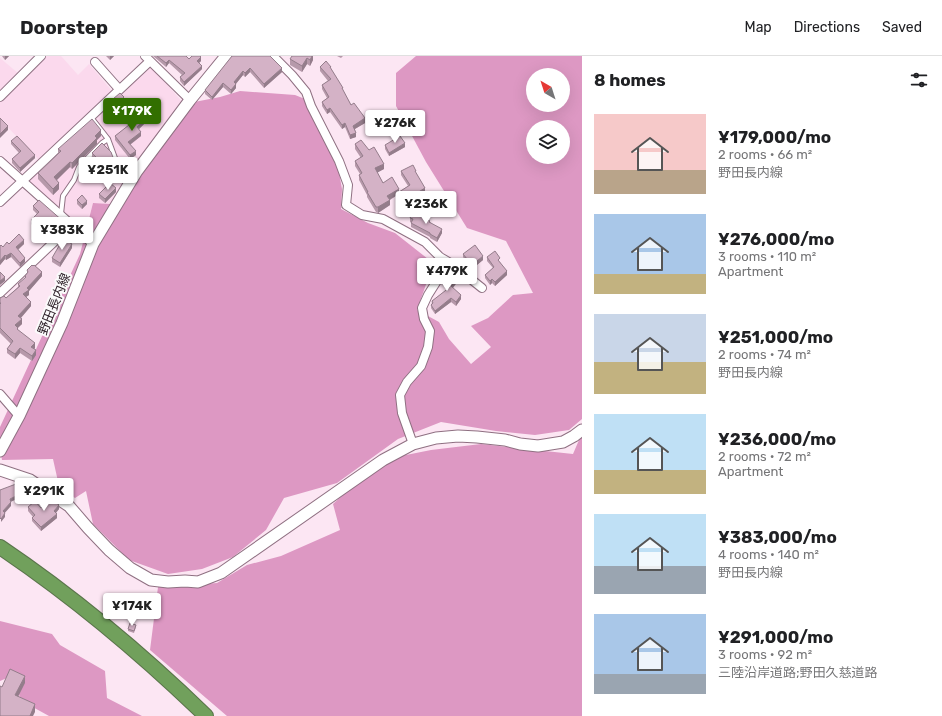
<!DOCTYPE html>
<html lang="en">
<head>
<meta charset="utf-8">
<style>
	body { margin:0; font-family:Rubik,"Noto Sans JP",sans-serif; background:#f2f2f2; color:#202124; height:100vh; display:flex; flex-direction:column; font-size:15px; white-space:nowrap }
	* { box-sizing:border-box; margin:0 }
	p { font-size:13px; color:#757577 }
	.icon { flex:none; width:22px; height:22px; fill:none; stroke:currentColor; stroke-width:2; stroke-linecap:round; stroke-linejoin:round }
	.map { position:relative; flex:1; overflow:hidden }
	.drawer { display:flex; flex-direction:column; background:#fff; width:360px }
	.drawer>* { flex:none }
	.needle { width:26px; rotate:321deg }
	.tools { position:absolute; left:526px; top:12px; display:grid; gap:8px }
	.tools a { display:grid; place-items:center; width:44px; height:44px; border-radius:50%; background:#fff; box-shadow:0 4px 16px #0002; font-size:20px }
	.price { position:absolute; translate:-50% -34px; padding:0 9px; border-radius:4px; background:#fff; color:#222; font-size:13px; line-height:26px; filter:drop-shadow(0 1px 2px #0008) }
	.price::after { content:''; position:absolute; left:50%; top:24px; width:12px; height:9px; margin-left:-6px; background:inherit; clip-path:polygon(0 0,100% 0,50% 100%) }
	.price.active { background:#326f00; color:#fff }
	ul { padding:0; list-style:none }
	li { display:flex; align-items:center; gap:12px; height:100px; padding:0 12px }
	li span { display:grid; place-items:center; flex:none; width:112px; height:80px; border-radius:0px; color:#555 }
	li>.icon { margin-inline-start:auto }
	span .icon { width:48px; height:48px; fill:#fffc; stroke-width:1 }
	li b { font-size:17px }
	h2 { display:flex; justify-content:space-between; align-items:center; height:48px; padding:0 12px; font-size:17px }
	header { display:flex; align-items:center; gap:24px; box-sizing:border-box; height:56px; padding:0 20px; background:#fff; border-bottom:1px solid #e0e0e0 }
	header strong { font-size:19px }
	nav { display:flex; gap:22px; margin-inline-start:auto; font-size:14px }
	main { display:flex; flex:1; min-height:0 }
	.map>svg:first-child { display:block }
	.built { fill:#fbd9ed }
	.forest { fill:#dd98c3; fill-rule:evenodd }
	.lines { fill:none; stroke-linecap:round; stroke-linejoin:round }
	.lane-casing { stroke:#8f7082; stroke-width:6 }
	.street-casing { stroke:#8f7082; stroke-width:10 }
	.secondary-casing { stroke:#8f7082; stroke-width:13 }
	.highway-casing { stroke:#5a744b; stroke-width:16 }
	.lane { stroke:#fff; stroke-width:4 }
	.street { stroke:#fff; stroke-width:8 }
	.secondary { stroke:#fff; stroke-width:11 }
	.highway { stroke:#71a05c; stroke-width:14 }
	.wall { fill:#b699aa }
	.shaded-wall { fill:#947d8b }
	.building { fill:#d4b2c6; stroke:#947d8b }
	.labels { text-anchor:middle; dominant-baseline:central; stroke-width:4; stroke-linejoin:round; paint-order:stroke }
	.street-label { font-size:13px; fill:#30232b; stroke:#fbfbfb }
</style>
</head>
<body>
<header>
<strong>Doorstep</strong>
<nav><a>Map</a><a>Directions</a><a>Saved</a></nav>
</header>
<main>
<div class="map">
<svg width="582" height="660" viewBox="0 0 582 660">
	<rect width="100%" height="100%" fill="#fce6f3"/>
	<path class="built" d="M38 0H61L78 19 89 8 112 35 145 3 184 48 110 148 93 147 85 176 22 120 39 104 0 63V2L19 18Z"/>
	<path class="forest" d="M416 0H582V363L569 374 535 379 496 375 441 366 398 383 337 427 284 442 266 474 233 501 202 513 168 518 129 504 93 468 86 435 75 442 59 430 53 403 2 404 0 392V371L80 198 93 147 110 148 184 48 220 41 240 35 295 39 310 45 334 88 342 133 341 153 368 167 395 177 428 203 429 220 417 254 439 266 449 283 471 308 491 291 471 270 488 262 513 239 533 237 506 185 467 172 426 106 396 50V17ZM533 19H563V49H533ZM533 71H563V101H533Z
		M582 381V660H227L150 594 158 531 217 527 247 509 281 500 340 474 333 448 346 436 396 401 431 394 481 388 573 398 579 384Z
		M0 565 52 578 60 589 105 615 107 642 142 660H49L20 644 16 618 0 625Z"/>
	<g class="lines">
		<g class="lane-casing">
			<path id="lane" d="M90 60 108 83 122 121
				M61 158 63 140 74 124 79 111 102 87 108 83"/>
		</g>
		<g class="street-casing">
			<path id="street" d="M145 0 190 44
				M273 0 292 19 306 36 311 50 339 105 348 129 346 149 362 159 383 163 425 186 440 201 452 208 482 232
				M95 6 119 33
				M0 41 41 0
				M0 105 93 188
				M0 146 150 5
				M0 237 72 169
				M0 338 19 360
				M413 388 402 357 400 339 407 326 421 310 428 291 430 275 424 263 422 252 428 239 440 220V201"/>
		</g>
		<g class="secondary-casing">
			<path id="secondary" d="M0 395 19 360 62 267 93 188 137 115 190 44 226 0
				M0 414 30 424 69 450 88 472 109 494 130 512 151 524 168 526 185 525 198 526 221 517 383 404 413 388 436 382 458 380 477 381 505 384 520 388 538 390 563 386 574 380 582 374"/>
		</g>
		<g class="highway-casing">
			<path id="highway" d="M0 491C74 541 142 598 206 660"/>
		</g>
		<use href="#lane" class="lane"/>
		<use href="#street" class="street"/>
		<use href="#secondary" class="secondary"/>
		<use href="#highway" class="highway"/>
	</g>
	<path class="wall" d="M2 0H9L5 4Z
		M106 0H114L110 4Z
		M153 0H186L189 3 201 5 199 7 202 13 184 30 180 25V21L182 19 169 7 166 11Z
		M232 0 282 16 264 32 250 16 245 21 243 19 236 28V32L231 38 223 31 212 44 205 38V34Z
		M313 0V4L310 10 307 8 302 16 290 9V3Z
		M337 0H343L341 2Z
		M320 11 331 13 351 49 365 67 355 73 356 81 350 83 345 71 342 73 330 56 327 58 322 50V46L327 42 322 33V29L328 25 320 15Z
		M113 43 124 45 117 52 113 47Z
		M132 63H149L139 73 141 80 130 89 136 99 130 103 115 84V80L132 67Z
		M101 80 97 84V88L72 113 70 111 56 124 59 133 53 139 38 123V117L58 97V93Z
		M11 85 35 102 20 116 12 107V103L19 97 11 88Z
		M355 88 369 94 384 113 377 116 383 127 399 136 408 130 401 119V115L416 117 425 135 404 148 399 140V138L390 144V149L378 157 376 156 367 141V139L359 124V119L360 118 355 110V105L361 102 355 93Z
		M385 89 405 91 389 100 385 93Z
		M92 97 114 110 102 122 95 115V112L93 110V104L92 102Z
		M116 136 105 147 99 142V138Z
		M39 144 64 169 61 172 51 164 40 176 31 168V164L37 158 33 154V150Z
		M77 144 87 148 82 153 77 148Z
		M410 162 430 166 442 177 437 186 430 182V181L411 171V166H410Z
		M9 188H24L18 194 25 206 20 211 11 201 6 204 5 203 0 209V190L3 191Z
		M72 192 60 211 52 206V202Z
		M463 198 483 204 472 213 463 201Z
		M487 201 500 206 507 219 495 230 492 227 490 229 485 222V219L493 212 487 205Z
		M27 214 42 220 29 235V239L26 241 31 250 21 262 22 268 18 272V274L35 292 34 293 36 299 32 305 20 297 15 303 7 297V293L11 288 0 277V242H6L18 231V228L25 222V220L27 217Z
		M441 224 458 225 453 232 461 243 456 250 451 246 435 258 431 252 432 245 448 233 441 228Z
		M28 451 41 452 59 453 56 457 57 462 41 475 32 465V462L33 461 28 455Z
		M136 571 134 577 128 575V573Z"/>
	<path class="shaded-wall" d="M5 0H9L5 4Z
		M110 0H114L110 4Z
		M311 0H313V4L310 10V4Z
		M201 1V5L197 9V5Z
		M307 2V8L302 16V10Z
		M169 4V7L166 11V7Z
		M202 10V13L184 30V26Z
		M250 12V16L245 21V17Z
		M282 12V16L264 32V28Z
		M243 15V19L234 30V26Z
		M223 27V31L212 44V41Z
		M236 28V32L231 38V34Z
		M124 41V45L117 52V48Z
		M330 52V56L327 58V54Z
		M149 60V63L137 75V71Z
		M365 62V67L353 74V70Z
		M345 67V71L342 73V69Z
		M8 70V74L0 82V78Z
		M101 74V80L97 84V88L72 113V107L95 80Z
		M141 76V80L128 90V86Z
		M356 77V81L350 83V79Z
		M405 87V91L389 100V97Z
		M136 95V99L130 103V99Z
		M35 99V102L20 116V112Z
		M114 104V110L102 122V117Z
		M70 106V111L54 127V121Z
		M384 108V113L375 118V112Z
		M59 127V133L53 139V133Z
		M116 132V136L105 147V143Z
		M425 132V135L404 148V145Z
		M399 133V138L387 145V140Z
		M390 144V149L378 157V151Z
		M87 145V148L82 153V149Z
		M51 161V164L40 176V172Z
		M64 166V169L61 172V169Z
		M442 173V177L437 186V182Z
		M24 184V188L16 195V191Z
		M72 188V192L60 211V207Z
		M11 197V201L6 204V200Z
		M5 199V203L0 209V205Z
		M483 200V204L472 213V209Z
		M25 202V206L20 211V207Z
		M507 215V219L495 230V226Z
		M42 216V220L29 235V239L23 243V238L27 232Z
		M5 221V225L0 229V225Z
		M458 221V225L451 234V230Z
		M492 223V227L490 229V225Z
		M461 239V243L456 250V246Z
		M451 242V246L435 258V255Z
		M31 246V250L18 265V260Z
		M22 263V268L15 274V269Z
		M35 287V292L31 296V291Z
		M20 292V297L15 303V298Z
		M36 294V299L32 305V300Z
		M20 438V442L10 446V443Z
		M11 446V450L3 459V455Z
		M59 449V453L54 459V455Z
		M5 457V461L1 466V463Z
		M57 458V462L41 475V471Z
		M25 620V627L15 647V639Z
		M35 648V656L33 660H29Z"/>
	<path class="building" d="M157 0H186L189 3 192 0H200L201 1 197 5 202 10 184 26 180 21 185 17 169 4 166 7Z
		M232 0H270L282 12 264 28 250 12 245 17 243 15 234 26 236 28 231 34 223 27 212 41 205 34Z
		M292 0H312L310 4 307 2 302 10 290 3Z
		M326 5 331 11H330L343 32H342L351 49 354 47 365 62 353 70 356 77 350 79 345 67 342 69 330 52 327 54 322 46 329 41 322 29 331 23 320 11Z
		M120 37 124 41 117 48 113 43Z
		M143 53 149 60 137 71 141 76 128 86 136 95 130 99 115 80 134 65 132 63Z
		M0 62 8 70 0 78Z
		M92 63 101 74 95 80 97 82 72 107 70 106 54 121 59 127 53 133 38 117 61 95 58 93Z
		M17 80 35 99 20 112 12 103 21 95 11 85Z
		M400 80 405 87 389 97 385 89Z
		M361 84 369 94 374 91 384 108 375 112 383 127 392 121 399 133 387 140 390 144 378 151H376L367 136H368L359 119 362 117 355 105 363 100 355 88Z
		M102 87 111 96 114 104 102 117 95 109 96 108 93 104 96 101 92 97Z
		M413 109 416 115H415L425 132 404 145 399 136 410 129 401 115Z
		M110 127 116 132 105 143 99 138Z
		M82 139 87 145 82 149 77 144Z
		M39 144 64 166 61 169 51 161 40 172 31 164 39 156 33 150Z
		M413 157 430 165 429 166 442 173 437 182 430 178V177L411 167 413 163 410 162Z
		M19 178 24 184 16 191 25 202 20 207 11 197 6 200 5 199 0 205V190L1 189 3 191 7 186 9 188Z
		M63 183 72 188 60 207 52 202Z
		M475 189 483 200 472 209 463 198Z
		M495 195 500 202 498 204 507 215 495 226 492 223 490 225 485 219 494 211 487 201Z
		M32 209 33 210 34 209 42 216 27 232 29 234 23 238 31 246 18 260 22 263 15 269 18 272 17 273 35 287 31 291 36 294 32 300 20 292 15 298 7 293 13 285 0 272V248L1 247H0V242L4 240 6 242 20 230 18 228 26 221 25 220 28 216 27 214Z
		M449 214 458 221 451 230 461 239 456 246 451 242 435 255 431 249 433 247 432 245 450 231 441 224Z
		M0 216 5 221 0 225Z
		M16 428 20 438 10 443 11 446 3 455 5 457 1 463 0 462V434Z
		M51 443 59 449 54 455 57 458 41 471 32 462 35 459 28 451 35 445 41 452Z
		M130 567 136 569 134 575 128 573Z
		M10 613 25 620 15 639 35 648 30 660H0V630L2 631Z"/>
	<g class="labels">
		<g class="street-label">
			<text transform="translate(54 248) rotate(-68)">野田長内線</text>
		</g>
	</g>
</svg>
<div class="tools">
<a><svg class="needle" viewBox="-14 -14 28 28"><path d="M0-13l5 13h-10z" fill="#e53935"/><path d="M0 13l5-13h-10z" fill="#757577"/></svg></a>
<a><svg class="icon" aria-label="layers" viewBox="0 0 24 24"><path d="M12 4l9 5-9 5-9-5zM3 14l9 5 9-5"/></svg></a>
</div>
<b class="price active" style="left:132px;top:76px">¥179K</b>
<b class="price" style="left:395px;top:88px">¥276K</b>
<b class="price" style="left:108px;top:135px">¥251K</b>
<b class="price" style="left:426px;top:169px">¥236K</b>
<b class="price" style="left:62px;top:195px">¥383K</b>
<b class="price" style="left:447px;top:236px">¥479K</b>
<b class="price" style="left:44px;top:456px">¥291K</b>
<b class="price" style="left:132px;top:571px">¥174K</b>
</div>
<section class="drawer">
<h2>8 homes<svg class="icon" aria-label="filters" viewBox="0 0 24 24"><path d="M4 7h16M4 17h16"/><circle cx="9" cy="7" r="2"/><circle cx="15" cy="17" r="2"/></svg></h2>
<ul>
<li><span style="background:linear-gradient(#f6c9c9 70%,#b9a48a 0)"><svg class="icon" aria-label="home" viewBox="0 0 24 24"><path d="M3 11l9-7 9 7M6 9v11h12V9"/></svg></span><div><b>¥179,000/mo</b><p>2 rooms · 66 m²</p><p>野田長内線</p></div></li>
<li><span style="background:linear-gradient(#a9c7e8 75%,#c2b280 0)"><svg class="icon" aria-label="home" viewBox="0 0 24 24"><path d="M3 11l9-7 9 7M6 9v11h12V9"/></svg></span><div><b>¥276,000/mo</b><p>3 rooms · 110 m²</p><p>Apartment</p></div></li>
<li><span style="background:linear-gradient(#c9d6e8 60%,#c2b280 0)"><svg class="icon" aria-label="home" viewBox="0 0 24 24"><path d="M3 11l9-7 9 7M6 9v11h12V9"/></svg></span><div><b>¥251,000/mo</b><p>2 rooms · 74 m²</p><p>野田長内線</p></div></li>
<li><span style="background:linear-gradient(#bfe0f5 70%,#c2b280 0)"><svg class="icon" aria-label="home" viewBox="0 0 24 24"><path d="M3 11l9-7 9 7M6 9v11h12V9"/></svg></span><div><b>¥236,000/mo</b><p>2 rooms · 72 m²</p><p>Apartment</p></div></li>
<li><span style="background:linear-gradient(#bfe0f5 65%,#9aa5b1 0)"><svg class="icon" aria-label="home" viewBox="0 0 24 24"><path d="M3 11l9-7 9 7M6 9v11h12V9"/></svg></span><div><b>¥383,000/mo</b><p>4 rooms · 140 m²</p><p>野田長内線</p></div></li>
<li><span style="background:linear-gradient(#a9c7e8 75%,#9aa5b1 0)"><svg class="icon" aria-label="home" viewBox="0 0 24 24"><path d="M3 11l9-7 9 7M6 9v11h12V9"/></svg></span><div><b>¥291,000/mo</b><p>3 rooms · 92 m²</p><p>三陸沿岸道路;野田久慈道路</p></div></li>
</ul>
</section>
</main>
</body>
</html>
